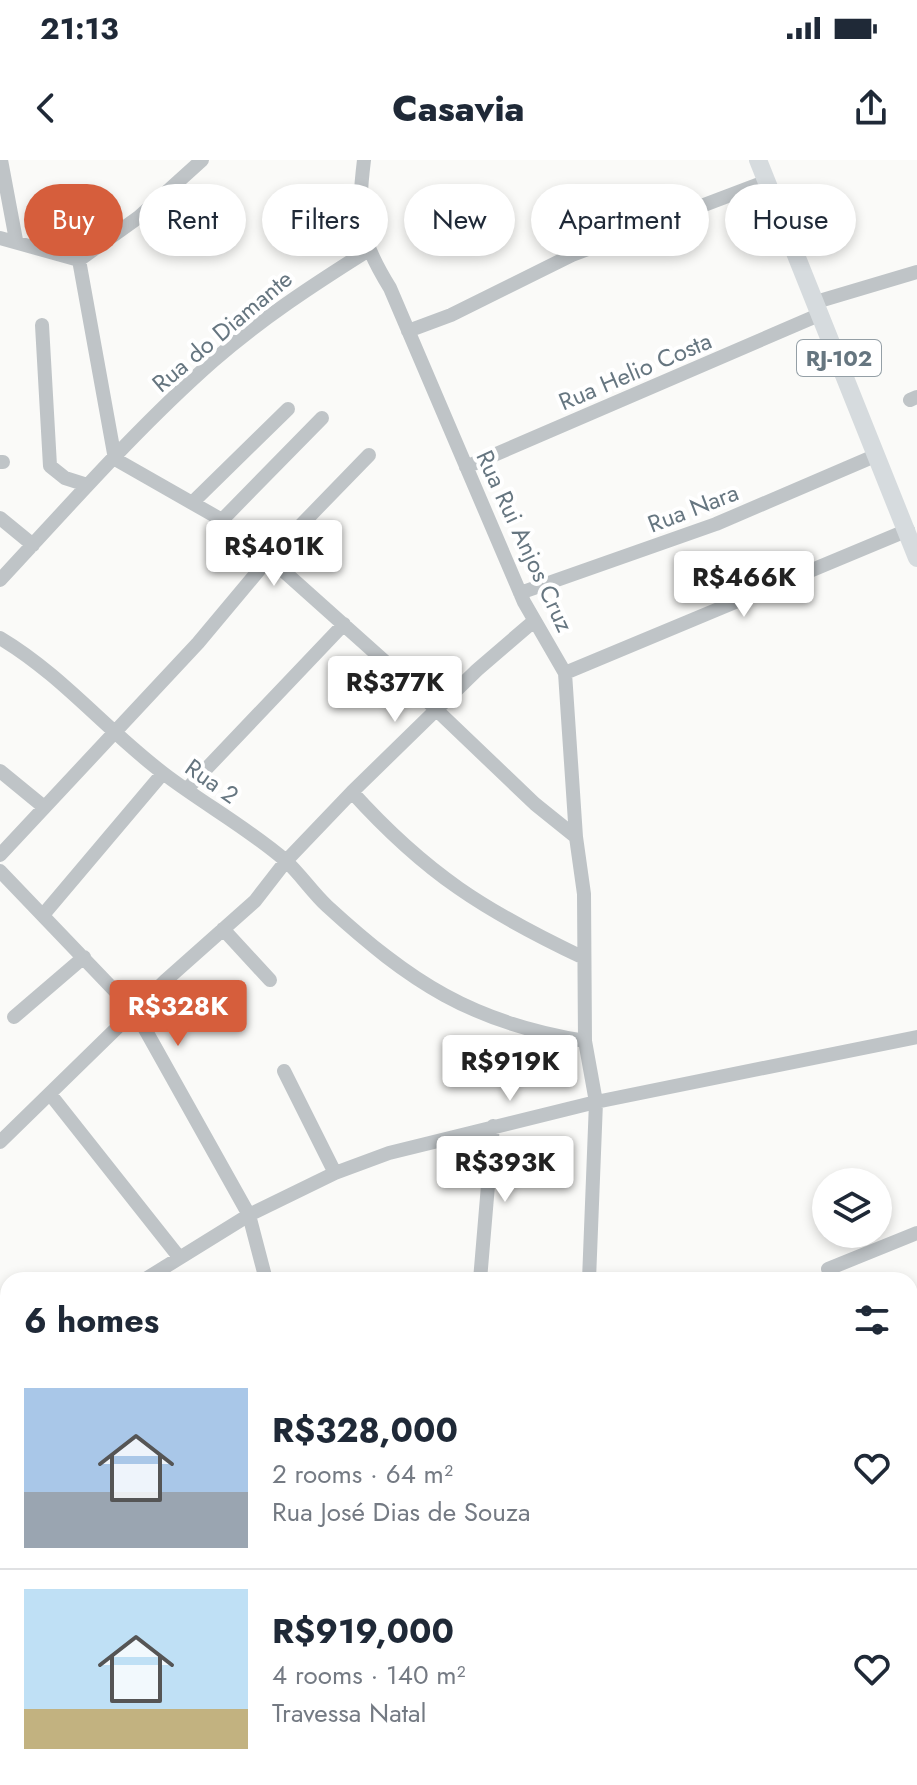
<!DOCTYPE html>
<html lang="en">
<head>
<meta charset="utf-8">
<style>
	body { margin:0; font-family:Jost,sans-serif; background:#f2f2f3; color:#1f2937; height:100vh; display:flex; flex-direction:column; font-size:30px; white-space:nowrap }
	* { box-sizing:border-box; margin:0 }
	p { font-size:26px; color:#747a83 }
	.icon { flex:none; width:44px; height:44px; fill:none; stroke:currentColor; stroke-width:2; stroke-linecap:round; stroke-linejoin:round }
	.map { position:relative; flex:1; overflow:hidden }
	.panel { position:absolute; left:0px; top:1112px; width:918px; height:514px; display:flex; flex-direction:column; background:#fff; border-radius:24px 24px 0 0; box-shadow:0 4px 12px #0003 }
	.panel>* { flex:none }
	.guide { position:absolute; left:24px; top:24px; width:870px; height:72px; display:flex; gap:16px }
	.buttons { position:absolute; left:812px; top:1008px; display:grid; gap:16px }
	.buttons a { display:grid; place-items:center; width:80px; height:80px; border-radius:50%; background:#fff; box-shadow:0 4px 12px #0003; font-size:40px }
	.price { position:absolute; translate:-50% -68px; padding:0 18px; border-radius:8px; background:#fff; color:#222; font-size:26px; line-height:52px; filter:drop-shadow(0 2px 4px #0008) }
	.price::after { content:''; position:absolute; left:50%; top:48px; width:24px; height:18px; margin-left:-12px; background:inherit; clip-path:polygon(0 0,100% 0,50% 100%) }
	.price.on { background:#d65e3c; color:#fff }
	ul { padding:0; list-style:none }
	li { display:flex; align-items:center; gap:24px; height:200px; padding:0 24px }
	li+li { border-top:2px solid #e0e1e3 }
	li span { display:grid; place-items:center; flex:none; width:224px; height:160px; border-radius:0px; color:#555 }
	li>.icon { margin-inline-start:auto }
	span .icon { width:96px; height:96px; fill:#fffc; stroke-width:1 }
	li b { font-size:34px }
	h2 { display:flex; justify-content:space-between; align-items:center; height:96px; padding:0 24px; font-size:34px }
	.chip { padding:0 28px; border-radius:36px; background:#fff; box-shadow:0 4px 12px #0003; font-size:28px; line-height:72px }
	.chip.on { background:#d65e3c; color:#fff }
	.status { display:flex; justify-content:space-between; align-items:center; height:56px; padding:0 40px; background:#fff; direction:ltr }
	.status svg { height:22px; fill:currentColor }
	header { display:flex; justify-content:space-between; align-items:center; height:104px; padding:0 24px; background:#fff; font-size:36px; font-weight:800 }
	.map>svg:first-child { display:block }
	.cemetery { fill:url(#cemetery-stones) }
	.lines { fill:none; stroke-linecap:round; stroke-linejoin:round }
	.minor { stroke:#bfc4c7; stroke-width:14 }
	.major { stroke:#d6dbde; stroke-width:18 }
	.labels { text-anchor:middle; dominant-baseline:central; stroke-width:8; stroke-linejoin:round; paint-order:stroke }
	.shield { fill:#fff; stroke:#949fa6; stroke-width:2 }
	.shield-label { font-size:22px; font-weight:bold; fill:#667680 }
	.street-label { font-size:24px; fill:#667680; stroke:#fff }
</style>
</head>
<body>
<div class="status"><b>21:13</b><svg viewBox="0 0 49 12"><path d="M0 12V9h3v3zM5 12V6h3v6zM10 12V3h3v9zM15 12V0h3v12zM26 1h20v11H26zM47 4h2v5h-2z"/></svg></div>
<header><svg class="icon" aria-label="back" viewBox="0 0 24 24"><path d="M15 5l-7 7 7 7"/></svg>Casavia<svg class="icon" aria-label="share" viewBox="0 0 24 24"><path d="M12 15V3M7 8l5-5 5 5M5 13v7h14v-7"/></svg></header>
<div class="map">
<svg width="917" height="1625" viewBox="0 0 917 1625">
	<defs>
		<pattern id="cemetery-stones" width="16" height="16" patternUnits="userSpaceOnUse" patternTransform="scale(2)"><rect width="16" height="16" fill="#daded7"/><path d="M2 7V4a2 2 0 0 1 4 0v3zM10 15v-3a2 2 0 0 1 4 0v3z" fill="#b5b9b4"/></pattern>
	</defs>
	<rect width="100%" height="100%" fill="#fafaf8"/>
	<path class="cemetery" d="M620 1618H738V1625H622Z"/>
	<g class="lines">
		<path class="minor" d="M1 0 16 80
			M364 0C357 58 359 78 390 128L524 442 565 513 576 677 584 734 585 881 596 942 589 1120
			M0 78 79 100
			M79 100 115 299
			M79 100 139 57 202 0
			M816 142 917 112
			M42 165 50 306 65 318 87 325
			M408 171 451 155 572 95 767 21
			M910 240 917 237
			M115 299 222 360 269 398 401 516 535 644 576 677
			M0 302H3
			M466 307 821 154
			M193 342 288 249
			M0 358 33 385
			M222 360 322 258
			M0 420C69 346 137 268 213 201 261 159 313 125 367 91
			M520 433 716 364 877 295
			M0 478C62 515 106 570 163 613 202 643 248 668 286 701 301 715 312 732 327 746 410 822 472 863 585 881
			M565 513 908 370
			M0 611 44 647
			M187 629 344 464
			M352 632C426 714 485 751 584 798
			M0 695 198 483 269 398 369 295
			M0 711 136 853 249 1055 266 1120
			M43 755 163 613
			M223 769 270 820
			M14 857 84 797
			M284 911 335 1013
			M50 934 179 1097
			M0 982 165 821 255 741 286 701 352 632 477 510 534 461
			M828 1109 917 1073
			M144 1120 249 1055 335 1013 389 993 596 942 917 877
			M480 1120 493 966
			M0 1218 8 1213
			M0 1235 8 1252
			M0 1499 8 1496
			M910 1596 917 1595
			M143 1618 145 1625
			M285 1618 287 1625
			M599 1618 601 1625
			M679 1618 680 1625
			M503 1625 525 1618
			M811 1625 835 1618"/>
		<path class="major" d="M758 0 917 398"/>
	</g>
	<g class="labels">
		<rect class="shield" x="797" y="180" width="84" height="36" rx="6"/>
		<g class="shield-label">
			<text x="839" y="198">RJ-102</text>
		</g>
		<g class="street-label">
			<text transform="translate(222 171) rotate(-40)">Rua do Diamante</text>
			<text transform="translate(635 211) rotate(-23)">Rua Helio Costa</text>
			<text transform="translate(693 348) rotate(-21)">Rua Nara</text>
			<text transform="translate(525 381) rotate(65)">Rua Rui Anjos Cruz</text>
			<text transform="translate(212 621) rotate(35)">Rua 2</text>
		</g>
	</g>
</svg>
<div class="buttons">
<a><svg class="icon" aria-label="layers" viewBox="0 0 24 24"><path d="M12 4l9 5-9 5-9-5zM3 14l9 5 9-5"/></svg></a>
</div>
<b class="price" style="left:274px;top:428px">R$401K</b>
<b class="price" style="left:744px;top:459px">R$466K</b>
<b class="price" style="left:395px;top:564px">R$377K</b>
<b class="price on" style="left:178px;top:888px">R$328K</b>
<b class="price" style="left:510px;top:943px">R$919K</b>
<b class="price" style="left:505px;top:1044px">R$393K</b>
<div class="guide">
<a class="chip on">Buy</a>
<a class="chip">Rent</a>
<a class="chip">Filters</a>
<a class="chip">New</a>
<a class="chip">Apartment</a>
<a class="chip">House</a>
</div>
<section class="panel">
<h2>6 homes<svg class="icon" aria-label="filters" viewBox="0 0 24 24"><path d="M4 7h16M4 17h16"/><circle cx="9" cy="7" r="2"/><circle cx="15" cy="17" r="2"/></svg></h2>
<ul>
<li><span style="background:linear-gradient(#a9c7e8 65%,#9aa5b1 0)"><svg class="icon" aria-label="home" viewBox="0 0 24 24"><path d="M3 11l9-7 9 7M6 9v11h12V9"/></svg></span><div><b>R$328,000</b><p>2 rooms · 64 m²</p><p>Rua José Dias de Souza</p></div><svg class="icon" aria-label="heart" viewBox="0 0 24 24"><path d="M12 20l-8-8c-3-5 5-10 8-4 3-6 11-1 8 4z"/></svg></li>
<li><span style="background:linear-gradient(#bfe0f5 75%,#c2b280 0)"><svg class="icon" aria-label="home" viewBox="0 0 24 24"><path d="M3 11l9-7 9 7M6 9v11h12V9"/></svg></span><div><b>R$919,000</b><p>4 rooms · 140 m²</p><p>Travessa Natal</p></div><svg class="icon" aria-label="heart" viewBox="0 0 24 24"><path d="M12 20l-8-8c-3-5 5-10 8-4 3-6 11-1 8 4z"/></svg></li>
</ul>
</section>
</div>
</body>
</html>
